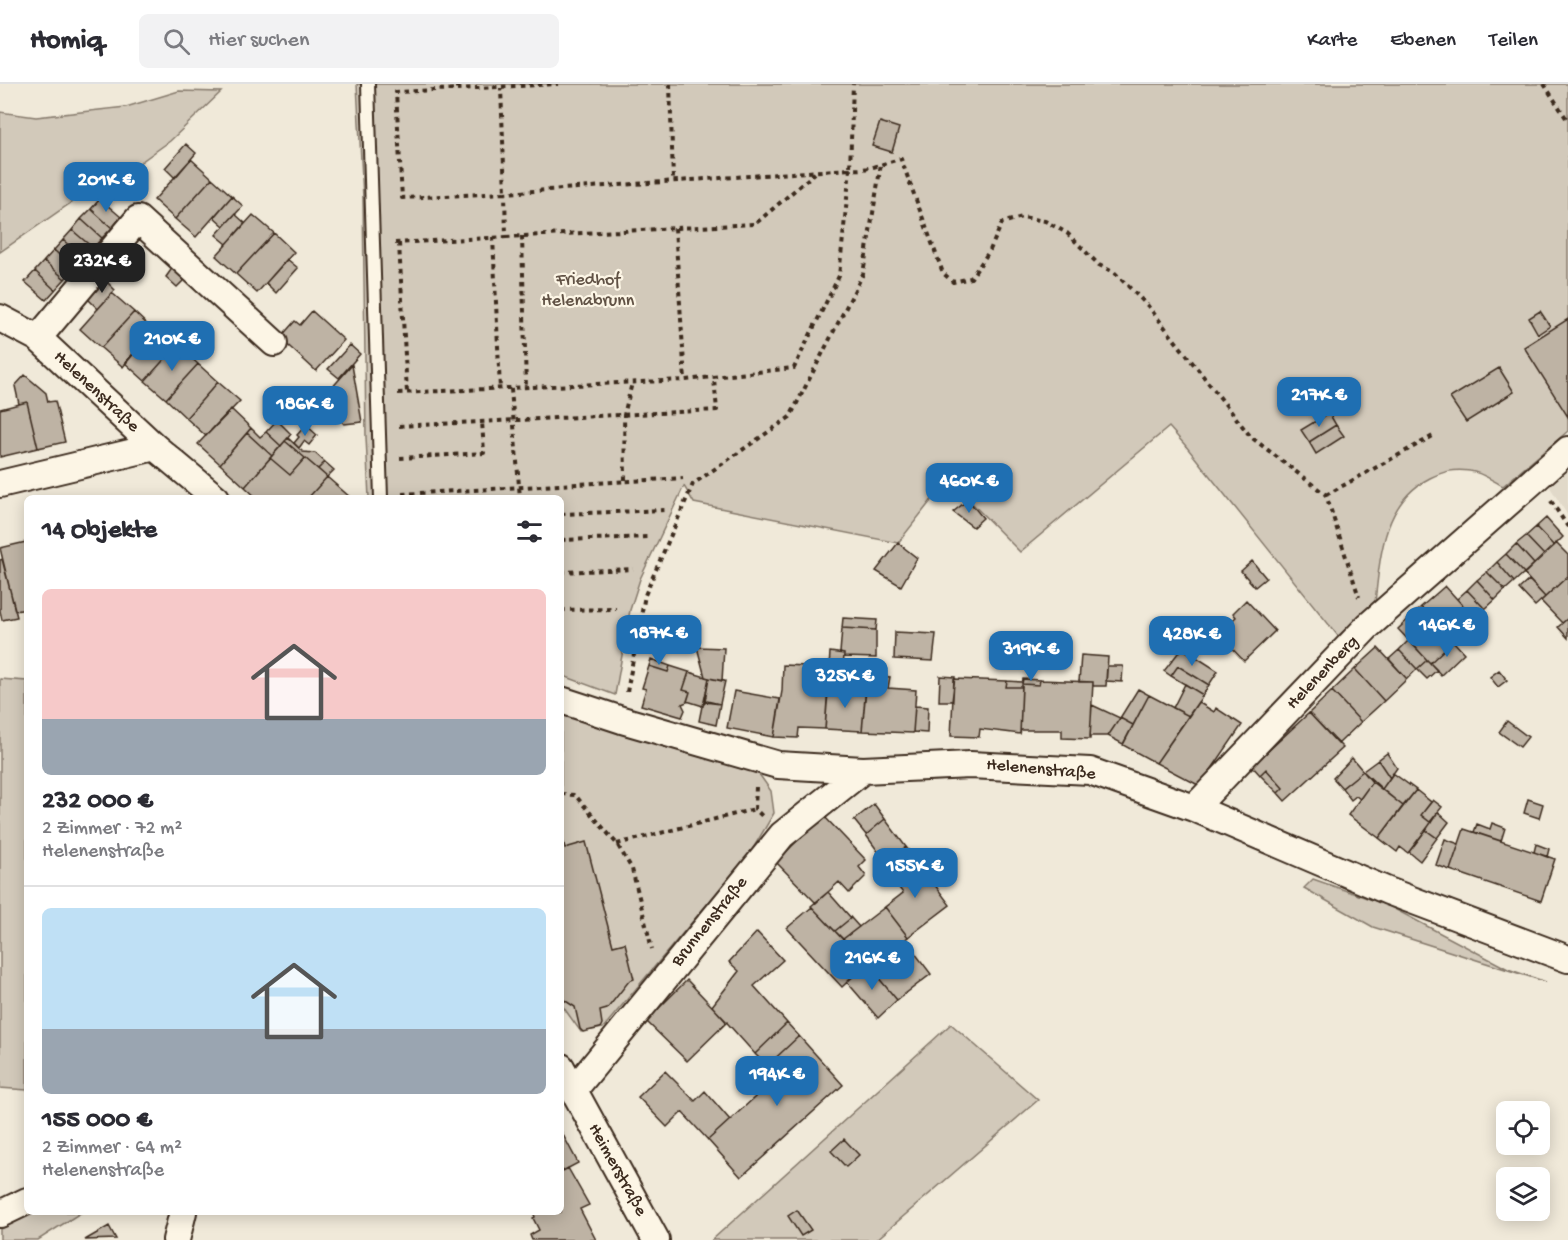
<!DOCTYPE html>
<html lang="de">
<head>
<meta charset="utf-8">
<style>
	body { margin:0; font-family:"Gochi Hand",sans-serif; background:#f2f2f3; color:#2b2b33; height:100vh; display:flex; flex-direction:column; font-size:22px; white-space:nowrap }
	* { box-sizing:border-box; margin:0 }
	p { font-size:20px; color:#7c7c81 }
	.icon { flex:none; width:33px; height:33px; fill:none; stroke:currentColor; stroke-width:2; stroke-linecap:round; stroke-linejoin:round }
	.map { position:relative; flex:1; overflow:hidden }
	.details { position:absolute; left:24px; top:411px; width:540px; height:720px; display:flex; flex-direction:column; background:#fff; border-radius:9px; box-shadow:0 3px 15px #0003 }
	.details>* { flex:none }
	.controls { position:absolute; left:1496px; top:1017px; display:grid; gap:12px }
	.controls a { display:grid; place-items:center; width:54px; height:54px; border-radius:9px; background:#fff; box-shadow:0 3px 15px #0003; font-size:30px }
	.price { position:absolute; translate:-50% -51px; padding:0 14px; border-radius:12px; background:#1f6fb2; color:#fff; font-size:20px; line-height:39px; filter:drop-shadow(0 2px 3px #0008) }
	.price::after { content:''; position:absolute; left:50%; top:36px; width:18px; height:14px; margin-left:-9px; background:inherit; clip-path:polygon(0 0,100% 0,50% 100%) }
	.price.current { background:#222; color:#fff }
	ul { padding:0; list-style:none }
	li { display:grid; align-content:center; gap:12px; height:318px; padding:0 18px }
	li+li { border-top:2px solid #e1e1e2 }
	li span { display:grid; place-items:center; height:186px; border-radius:9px; color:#555 }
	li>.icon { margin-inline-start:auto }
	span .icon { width:108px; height:108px; fill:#fffc; stroke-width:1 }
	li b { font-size:26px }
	h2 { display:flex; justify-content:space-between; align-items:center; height:72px; padding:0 18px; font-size:26px }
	header { display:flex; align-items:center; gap:36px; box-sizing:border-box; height:84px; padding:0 30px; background:#fff; border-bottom:2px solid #e1e1e2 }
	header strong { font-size:28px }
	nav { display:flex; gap:33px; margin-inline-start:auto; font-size:21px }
	.search { width:420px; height:54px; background:#f2f2f3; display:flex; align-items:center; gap:15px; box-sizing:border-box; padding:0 21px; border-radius:9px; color:#7c7c81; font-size:22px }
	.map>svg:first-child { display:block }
	.built { fill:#e1d9c9 }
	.green { fill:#d2c9ba; stroke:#867a6c; stroke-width:1.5 }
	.building { fill:#beb3a4; stroke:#3b2a1e; stroke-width:1.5 }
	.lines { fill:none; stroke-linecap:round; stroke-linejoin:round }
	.service-casing { stroke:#3b2a1e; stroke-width:16 }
	.minor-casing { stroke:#3b2a1e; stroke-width:30 }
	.path { stroke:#3b2a1e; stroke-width:4; stroke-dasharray:4.5 4.5; stroke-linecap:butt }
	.service { stroke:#fcf5e5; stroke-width:12 }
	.minor { stroke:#fcf5e5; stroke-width:26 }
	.labels { text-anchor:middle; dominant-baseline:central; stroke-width:4.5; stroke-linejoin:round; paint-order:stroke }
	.park-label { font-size:18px; fill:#615245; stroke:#fcf5e5 }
	.street-label { font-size:18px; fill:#3b2a1e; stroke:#fcf5e5 }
</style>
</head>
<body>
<header>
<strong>Homiq</strong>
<div class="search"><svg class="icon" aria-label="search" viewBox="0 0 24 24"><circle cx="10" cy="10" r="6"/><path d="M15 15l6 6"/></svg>Hier suchen</div>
<nav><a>Karte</a><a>Ebenen</a><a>Teilen</a></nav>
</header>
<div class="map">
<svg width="1568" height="1156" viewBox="0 0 1568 1156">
	<rect width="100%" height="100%" fill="#f0e9d9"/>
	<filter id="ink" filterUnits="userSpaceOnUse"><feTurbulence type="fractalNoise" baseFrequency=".0167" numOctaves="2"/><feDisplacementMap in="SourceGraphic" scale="12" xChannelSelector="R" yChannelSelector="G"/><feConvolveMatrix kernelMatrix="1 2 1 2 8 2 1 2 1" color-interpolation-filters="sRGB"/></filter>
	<g filter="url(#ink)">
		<path class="built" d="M1568 383V432L1548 400Z"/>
		<path class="green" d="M357 0H1568V347L1503 402C1493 397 1481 388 1470 387 1454 385 1444 387 1430 394 1383 418 1380 472 1375 519L1338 552 1185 361 1169 343 1020 468 948 395 898 459 694 419 684 402 640 495 630 526 615 611 561 591V414H369L366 353 363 114Z
			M179 7 221 8 170 57 117 95 78 114 0 168V28L36 33 126 23Z
			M0 595 27 597V1006L0 1004Z
			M561 630 759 690 771 707 774 729 751 768 603 944 581 948 561 920Z
			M1313 795 1387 821 1508 885 1546 898 1373 843 1304 804Z
			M951 940 1038 1016 876 1156H712Z
			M33 1128H82L38 1156H0V1145Z"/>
		<path class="building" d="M880 38 899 44 892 68 872 62Z
			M186 60 196 69 175 94 165 84Z
			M191 75 212 94 175 135 154 116Z
			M212 94 232 112 196 153 175 135Z
			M232 112 243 122 224 142 214 133Z
			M100 115 121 133 112 144 91 125Z
			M91 125 112 144 102 154 81 135Z
			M235 130 245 139 227 160 216 151Z
			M253 131 274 149 236 190 216 172Z
			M81 135 102 154 93 164 72 146Z
			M72 146 93 164 84 175 63 156Z
			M274 149 294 168 257 209 236 190Z
			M63 156 84 175 74 185 54 166Z
			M54 166 74 185 65 195 44 177Z
			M287 175 298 184 276 209 266 199Z
			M44 177 65 195 55 206 35 187Z
			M173 183 186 194 177 203 166 193Z
			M35 187 55 206 46 216 25 198Z
			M105 196 115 206 98 225 88 215Z
			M112 209 134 228 101 264 80 245Z
			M312 227 344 256 316 287 280 254 295 237 300 241Z
			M1540 227 1550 242 1538 250 1529 234Z
			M134 228 153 246 123 283 101 264Z
			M1568 235V333L1524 263Z
			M156 243 177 261 145 297 125 279Z
			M177 261 198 280 166 315 145 297Z
			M350 261 360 270 339 294 328 285Z
			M198 280 218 298 186 334 166 315Z
			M352 281 362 338 344 340 322 315Z
			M1499 284 1514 308 1466 338 1450 314Z
			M25 291 46 309 48 318 55 317 65 358 38 364 27 318 19 320 15 302Z
			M218 298 240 317 206 352 186 334Z
			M27 318 38 364 0 373V325Z
			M231 325 251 344 220 380 198 360Z
			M1329 329 1336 341 1309 358 1301 346Z
			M277 336 291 350 281 362 266 348Z
			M306 341 317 351 309 361 304 357 299 364 294 359 299 353 297 351Z
			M1336 341 1344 352 1316 370 1309 358Z
			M251 344 260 353 266 348 281 362 272 372 247 349Z
			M247 349 272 372 245 403 220 380Z
			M288 354 303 368 315 369 325 378 318 385 285 357Z
			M285 357 305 374 290 391 270 374Z
			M270 374 290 391 305 374 327 393 308 414H257L245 403Z
			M325 378 334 386 327 393 318 385Z
			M327 393 351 414H308Z
			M968 416 983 434 973 443 953 428Z
			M1546 434 1563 453 1554 462 1536 443Z
			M1536 443 1554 462 1544 471 1526 452Z
			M1526 452 1544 471 1534 480 1516 460Z
			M26 458 27 525 15 527 0 464Z
			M898 459 917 474 901 502 876 487Z
			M1556 459 1568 471V492L1545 513 1524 490Z
			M1516 460 1534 480 1524 489 1506 470Z
			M1506 470 1524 489 1514 498 1497 478Z
			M2 475 17 533 2 536 0 527V476Z
			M1252 477 1266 494 1255 503 1241 487Z
			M1497 478 1514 498 1505 506 1487 488Z
			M1487 488 1505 506 1495 516 1477 496Z
			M1568 492V534L1562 539 1541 517Z
			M1477 496 1495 516 1485 525 1467 506Z
			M1529 496 1545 513 1535 522 1519 505Z
			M1445 502 1476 536 1453 557 1421 523Z
			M1467 506 1485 525 1475 534 1457 515Z
			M1246 516 1275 547 1244 577 1218 550 1236 533 1233 529Z
			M1421 523 1453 557 1430 579 1398 545Z
			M843 534 877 536 876 546 842 544Z
			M1568 534V554L1558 543Z
			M842 544 876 546V574L844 573V570L840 569Z
			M895 548 936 550 933 577 894 575Z
			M1409 556 1427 576 1417 585 1399 566Z
			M1453 557 1464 569 1441 591 1430 579Z
			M697 563 724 564 722 597 705 593Z
			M1182 564 1218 587 1209 601 1178 582 1171 592 1164 587Z
			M1378 564 1407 595 1384 617 1355 585Z
			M1399 566 1417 585 1407 595 1389 575Z
			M830 568 844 570 842 603 828 602Z
			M1081 571 1108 573 1106 602H1093V598H1079Z
			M651 575 670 582 668 588 649 582Z
			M1427 576 1437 586 1427 595 1417 585Z
			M783 581 830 583 825 645 799 644 798 654 774 653 782 607Z
			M649 582 668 588 670 582 689 588 683 606 690 608 687 618 682 620 685 626 682 633 641 621 646 605 642 604Z
			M1107 582H1123L1122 598 1106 597Z
			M1178 582 1209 601 1203 611 1171 592Z
			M1355 585 1384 617 1361 638 1332 607Z
			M1499 586 1507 596 1498 603 1490 593Z
			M689 588 709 594 703 622 687 617 690 608 683 606Z
			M867 590 890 593 888 604 916 606 913 649 862 647Z
			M940 592 955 593 952 617H939Z
			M709 594 725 597 720 620 705 618Z
			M954 595 1007 597 1006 603H1022L1020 650 980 645 979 653 951 652Z
			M1023 595 1040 596 1039 601 1022 600Z
			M1040 596 1093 598 1090 655 1062 654V646H1021L1020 650 1022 600 1039 601Z
			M1007 597 1022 598V603H1006Z
			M1185 600 1203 611 1189 632 1173 624Z
			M828 602 866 605 862 647 825 645Z
			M1138 605 1149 611 1133 641 1120 634Z
			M734 607 780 615 774 653 727 644Z
			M1332 607 1361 638 1338 660 1309 629Z
			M1149 611 1189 632 1156 679 1123 661Z
			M707 617 720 620 716 641 699 637 702 622Z
			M1198 618 1214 628 1216 624 1242 641 1200 702 1156 679Z
			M1092 621 1120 634 1108 652H1090Z
			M915 622 928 623 927 649 913 648Z
			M1309 629 1343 664 1285 717 1278 709 1283 704 1266 685 1260 691 1252 682Z
			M1120 634 1133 641 1123 660 1108 652Z
			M1507 637 1528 653 1520 663 1499 648Z
			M1387 669 1397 684 1390 694 1378 676Z
			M1352 674 1363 687 1342 704 1333 694Z
			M1378 676 1390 694 1382 705 1363 687Z
			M1266 685 1283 704 1278 709 1260 691Z
			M1363 687 1372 698 1360 715 1356 712 1351 716 1342 704Z
			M1393 689 1416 706 1403 722 1382 705Z
			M1372 698 1403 722 1379 754 1348 731Z
			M1416 706 1431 718 1421 731 1431 739 1408 769 1400 763 1397 768 1379 754Z
			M1528 715 1543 720 1539 734 1524 729Z
			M1433 716 1442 723 1430 738 1421 731Z
			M874 720 885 735 866 751 854 736Z
			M1438 728 1449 738 1437 754 1426 746Z
			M823 731 866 776 859 783 866 792 849 809 839 798 816 819 776 778Z
			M885 735 906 763 885 777 866 751Z
			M1492 739 1505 744 1501 757 1474 748 1477 740 1490 745Z
			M1464 745 1555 775 1541 817 1450 786Z
			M1426 746 1437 754 1420 777 1409 768Z
			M561 749 565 764 586 758 613 862 625 859 634 895 629 897 607 925 600 927 602 940 600 944 583 948 580 945 575 923 561 914Z
			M1445 755 1459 760 1450 786 1436 781Z
			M1536 760 1549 765 1547 773 1534 768Z
			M906 763 916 776 897 790 885 777Z
			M916 776 950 821 908 853 885 823 903 809 889 791 895 787 897 790Z
			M828 808 851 834 835 847 811 822Z
			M812 823 866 880 842 903 787 844Z
			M885 823 908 853 883 873 867 880 843 855Z
			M851 834 859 843 843 855 835 847Z
			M757 848 783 876 754 902 787 939 755 970 712 922 739 887 729 878Z
			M905 856 931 890 897 916 867 880 883 873Z
			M867 880 897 916 878 934 847 898Z
			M687 896 727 938 687 977 646 937Z
			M787 939 799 952 767 982 755 970Z
			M799 952 843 1001 741 1093 708 1056 777 993 767 982Z
			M665 987 695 1017 705 1007 730 1036 708 1056 682 1028 667 1043 638 1013Z
			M561 1047 578 1079 561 1088Z
			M844 1055 859 1071 846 1083 831 1067Z
			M568 1084 589 1121 580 1125 596 1156H532L530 1151 539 1146 533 1134 535 1133 533 1128H561V1088Z
			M797 1126 811 1146 801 1152 788 1132Z
			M109 1142 116 1155 85 1156Z"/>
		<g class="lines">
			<g class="service-casing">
				<path id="service" d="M368 0 381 414"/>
			</g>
			<g class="minor-casing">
				<path id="minor" d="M0 234 38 254 155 363 216 414
					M38 254 138 135 274 259
					M0 400 155 363
					M561 616 622 636 778 681 863 686 970 681 1090 687 1194 724 1388 807 1568 875
					M1194 724 1368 542 1568 366
					M561 983 656 1156
					M573 1007 782 751 863 686
					M0 1130 27 1117
					M176 1156 183 1128"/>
			</g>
			<path class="path" d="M457 0V5L396 8 402 114 505 109 501 4
				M670 0 673 96
				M1544 0 1568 37
				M457 5 558 0
				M675 144 685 296
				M522 152 526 305
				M493 153 500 306
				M506 153 755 140 815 89
				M395 159 506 153 505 109 850 85 853 0
				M399 159 407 309
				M511 305 520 414
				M398 309 685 296 794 284 839 192 850 85C868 87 883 79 901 75L943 189 953 198 971 194 990 166 1002 139 1022 133 1045 137 1067 149 1099 181 1115 189 1148 222 1251 353 1326 411 1359 513
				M399 342 717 326 714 295
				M400 374 484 369 482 337
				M625 396 624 331 632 299
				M402 410 683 394
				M1326 411 1433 352
				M1551 417 1568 443
				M561 430 665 426
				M561 456 650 453
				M561 488 633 485
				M561 526 616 525
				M627 608 645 511 693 400 790 333 863 190 881 80
				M756 703 755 725 762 732
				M561 710 575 711 617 760 632 785 652 865
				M617 760 755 725"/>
			<use href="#service" class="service"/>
			<use href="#minor" class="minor"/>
		</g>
	</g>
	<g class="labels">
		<g class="park-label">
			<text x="588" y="196">Friedhof<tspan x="588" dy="21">Helenabrunn</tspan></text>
		</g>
		<g class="street-label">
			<text transform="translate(96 308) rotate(43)">Helenenstraße</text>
			<text transform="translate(1323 589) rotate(-46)">Helenenberg</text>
			<text transform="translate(1041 686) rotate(5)">Helenenstraße</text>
			<text transform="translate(710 838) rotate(-51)">Brunnenstraße</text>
			<text transform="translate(617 1086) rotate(61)">Heimerstraße</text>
		</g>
	</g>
</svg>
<div class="controls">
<a><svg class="icon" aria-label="locate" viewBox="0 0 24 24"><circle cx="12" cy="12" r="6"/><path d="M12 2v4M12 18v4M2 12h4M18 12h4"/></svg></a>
<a><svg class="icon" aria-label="layers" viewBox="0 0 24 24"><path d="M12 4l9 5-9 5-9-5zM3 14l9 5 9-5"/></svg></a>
</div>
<b class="price" style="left:106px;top:129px">201K €</b>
<b class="price current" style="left:102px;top:210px">232K €</b>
<b class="price" style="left:172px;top:288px">210K €</b>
<b class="price" style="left:1319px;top:344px">217K €</b>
<b class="price" style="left:305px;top:353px">186K €</b>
<b class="price" style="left:969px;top:430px">460K €</b>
<b class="price" style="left:1447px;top:574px">146K €</b>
<b class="price" style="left:659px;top:582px">187K €</b>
<b class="price" style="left:1192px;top:583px">428K €</b>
<b class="price" style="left:1031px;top:598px">319K €</b>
<b class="price" style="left:845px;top:625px">325K €</b>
<b class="price" style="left:915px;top:815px">155K €</b>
<b class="price" style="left:872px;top:907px">216K €</b>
<b class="price" style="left:777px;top:1023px">194K €</b>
<section class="details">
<h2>14 Objekte<svg class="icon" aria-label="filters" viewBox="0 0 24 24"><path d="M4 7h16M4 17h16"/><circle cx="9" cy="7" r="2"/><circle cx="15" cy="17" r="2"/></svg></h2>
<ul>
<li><span style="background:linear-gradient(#f6c9c9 70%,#9aa5b1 0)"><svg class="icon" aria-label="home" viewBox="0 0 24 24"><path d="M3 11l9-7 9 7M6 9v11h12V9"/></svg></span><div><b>232 000 €</b><p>2 Zimmer · 72 m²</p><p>Helenenstraße</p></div></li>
<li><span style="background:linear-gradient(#bfe0f5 65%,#9aa5b1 0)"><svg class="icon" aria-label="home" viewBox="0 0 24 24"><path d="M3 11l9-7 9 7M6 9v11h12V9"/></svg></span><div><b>155 000 €</b><p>2 Zimmer · 64 m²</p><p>Helenenstraße</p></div></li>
</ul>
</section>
</div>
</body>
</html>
